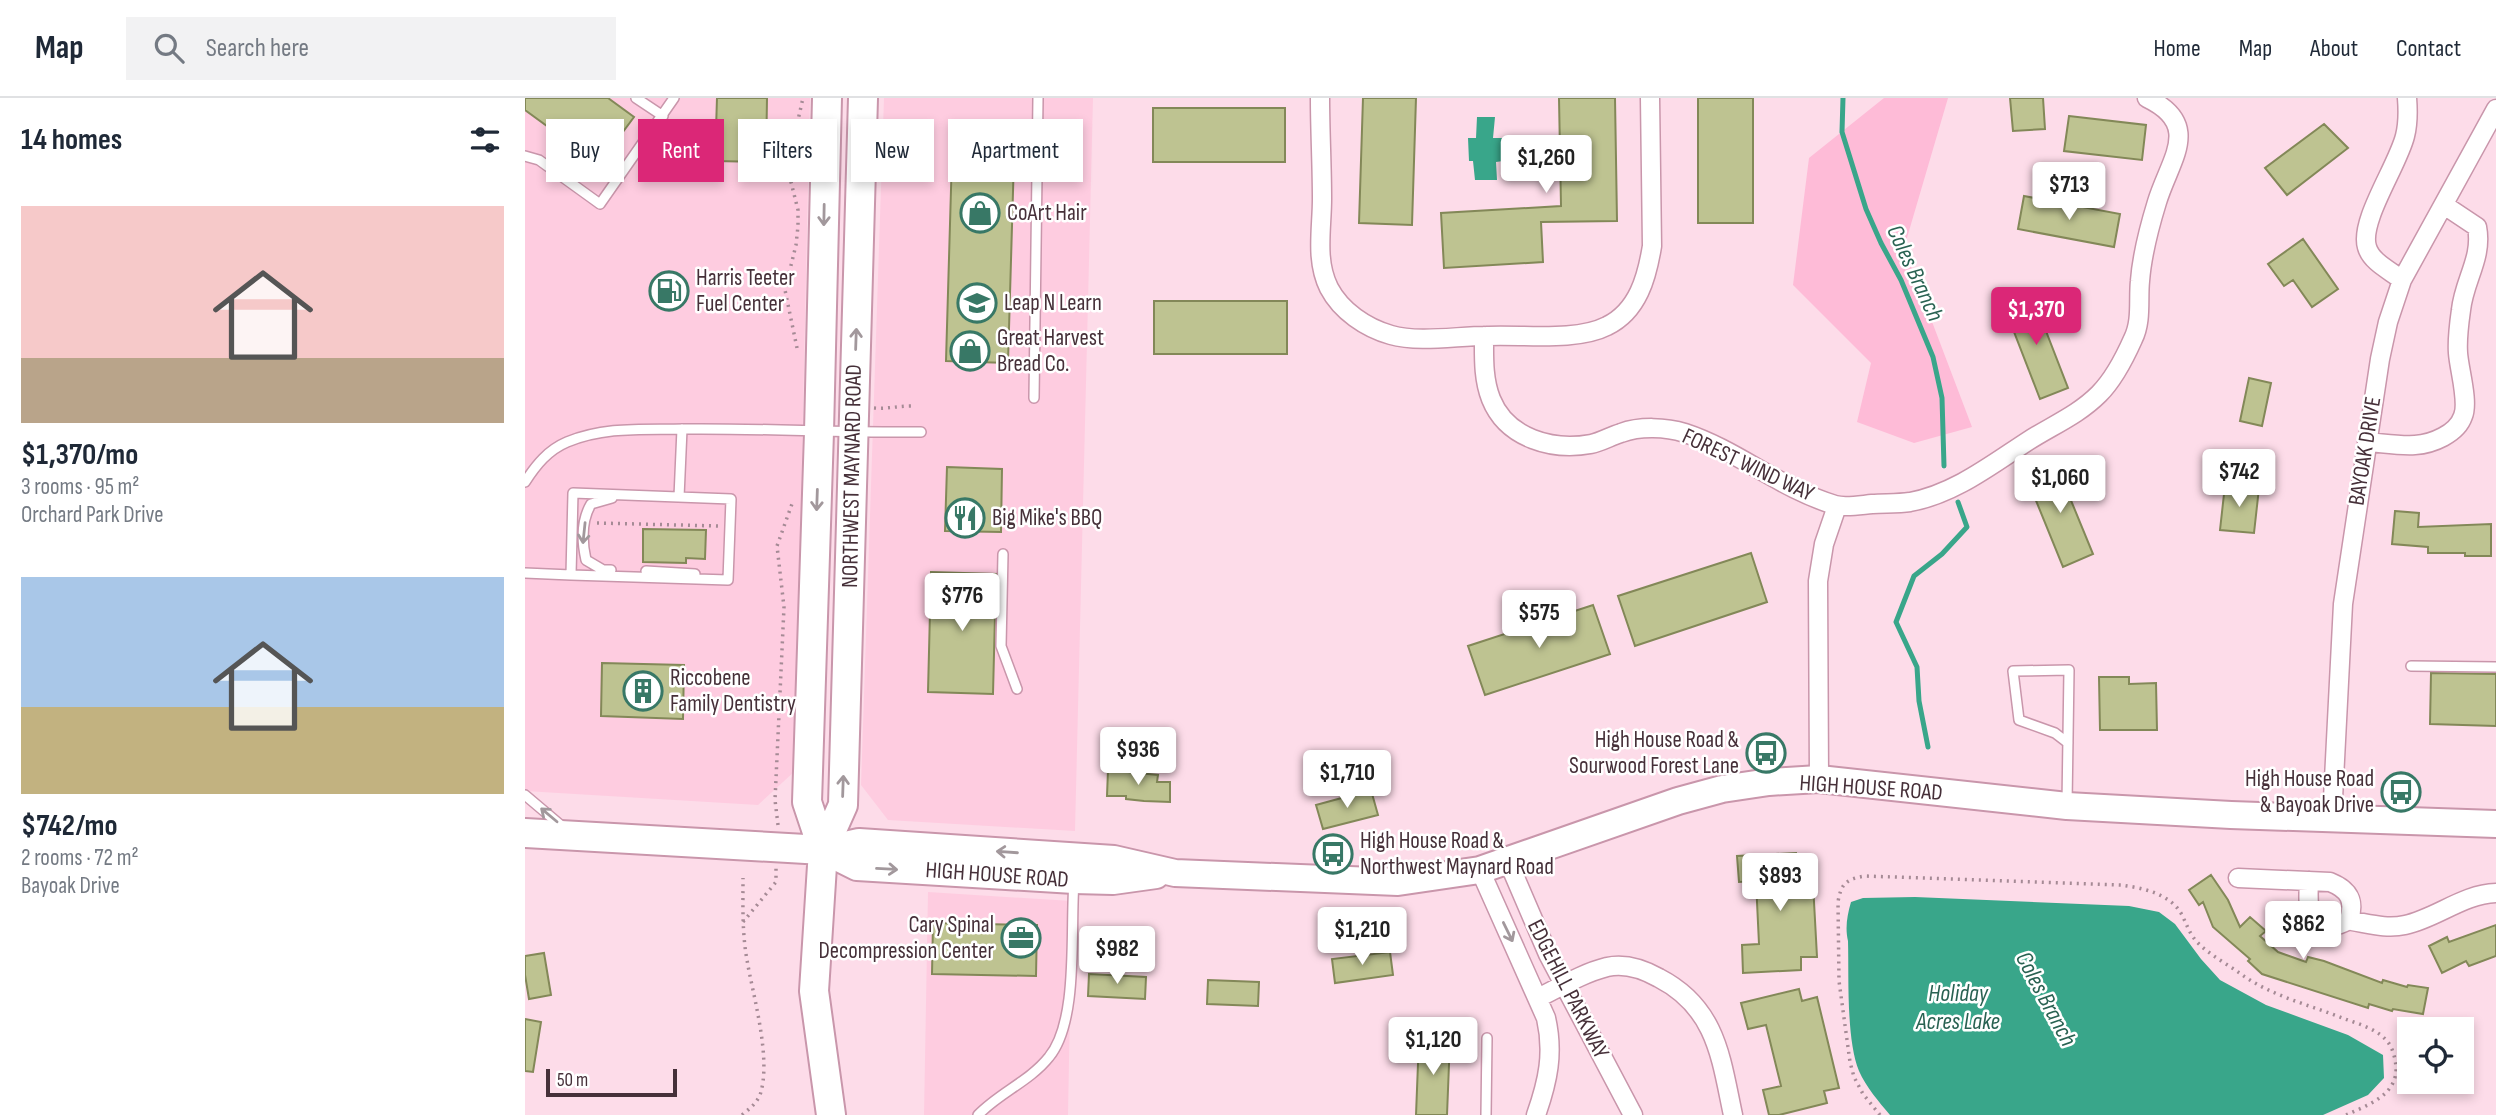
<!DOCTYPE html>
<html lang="en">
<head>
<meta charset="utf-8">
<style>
	body { margin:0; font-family:"Sofia Sans Condensed",sans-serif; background:#f2f2f3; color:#1f2937; height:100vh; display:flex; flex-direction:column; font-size:26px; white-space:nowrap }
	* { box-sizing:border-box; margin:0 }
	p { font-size:23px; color:#747a83 }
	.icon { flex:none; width:38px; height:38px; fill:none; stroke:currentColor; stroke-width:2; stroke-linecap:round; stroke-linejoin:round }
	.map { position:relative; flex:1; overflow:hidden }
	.side { display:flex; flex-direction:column; background:#fff; width:525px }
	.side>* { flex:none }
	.banner { position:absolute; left:21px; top:21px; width:665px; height:63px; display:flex; gap:14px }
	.controls { position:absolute; left:1872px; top:919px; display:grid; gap:14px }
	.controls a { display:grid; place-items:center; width:77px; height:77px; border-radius:0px; background:#fff; box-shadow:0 4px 10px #0003; font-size:35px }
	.scale { position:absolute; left:21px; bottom:18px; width:131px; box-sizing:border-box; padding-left:7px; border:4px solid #463039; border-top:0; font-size:19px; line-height:24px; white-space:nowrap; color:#463039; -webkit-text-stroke:5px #fff; paint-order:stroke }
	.price { position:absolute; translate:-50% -60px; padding:0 16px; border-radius:7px; background:#fff; color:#222; font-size:23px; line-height:46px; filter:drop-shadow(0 2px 4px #0008) }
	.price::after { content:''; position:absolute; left:50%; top:42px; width:21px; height:16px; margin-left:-10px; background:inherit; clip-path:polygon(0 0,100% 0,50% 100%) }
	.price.active { background:#db2777; color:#fff }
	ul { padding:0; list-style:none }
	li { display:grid; align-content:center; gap:14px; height:371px; padding:0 21px }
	li span { display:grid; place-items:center; height:217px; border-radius:0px; color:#555 }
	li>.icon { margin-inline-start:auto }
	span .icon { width:126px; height:126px; fill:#fffc; stroke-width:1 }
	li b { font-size:30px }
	h2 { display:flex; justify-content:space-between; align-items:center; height:84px; padding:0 21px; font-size:30px }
	.tag { padding:0 24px; border-radius:0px; background:#fff; box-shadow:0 4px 10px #0003; font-size:24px; line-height:63px }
	.tag.active { background:#db2777; color:#fff }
	header { display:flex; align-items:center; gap:42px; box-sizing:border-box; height:98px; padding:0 35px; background:#fff; border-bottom:2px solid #e0e1e3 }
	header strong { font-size:33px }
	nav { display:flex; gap:38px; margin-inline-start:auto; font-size:24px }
	.search { width:490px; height:63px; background:#f2f2f3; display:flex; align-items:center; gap:18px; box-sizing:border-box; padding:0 24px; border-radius:0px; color:#747a83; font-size:26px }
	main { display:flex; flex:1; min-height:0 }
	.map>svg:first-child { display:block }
	.built { fill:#fecce0 }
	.green { fill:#febbd7 }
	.water { fill:#39a68a }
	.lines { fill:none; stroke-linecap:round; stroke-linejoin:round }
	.stream { stroke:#39a68a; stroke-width:5 }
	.building { fill:#bec391; stroke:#838858; stroke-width:2 }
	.lane-casing { stroke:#c996ab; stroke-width:12 }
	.street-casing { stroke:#c996ab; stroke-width:21 }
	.secondary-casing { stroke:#c996ab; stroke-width:30 }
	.primary-casing { stroke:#c996ab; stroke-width:32 }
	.path { stroke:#a58a95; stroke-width:3.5; stroke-dasharray:2 5; stroke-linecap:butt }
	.lane { stroke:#fff; stroke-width:9 }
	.street { stroke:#fff; stroke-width:18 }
	.secondary { stroke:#fff; stroke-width:26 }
	.primary { stroke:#fff; stroke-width:28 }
	.oneway { stroke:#a2989c }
	.labels { text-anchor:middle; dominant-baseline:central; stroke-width:5; stroke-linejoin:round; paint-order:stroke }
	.poi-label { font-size:23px; fill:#463039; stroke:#fff; text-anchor:start }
	.street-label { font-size:23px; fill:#463039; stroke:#fff }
	.water-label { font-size:24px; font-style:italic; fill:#296252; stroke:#fff }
</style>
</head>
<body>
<header>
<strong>Map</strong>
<div class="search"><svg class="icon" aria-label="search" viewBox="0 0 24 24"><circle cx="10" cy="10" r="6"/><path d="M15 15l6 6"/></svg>Search here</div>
<nav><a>Home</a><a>Map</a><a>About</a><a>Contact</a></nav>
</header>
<main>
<section class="side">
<h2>14 homes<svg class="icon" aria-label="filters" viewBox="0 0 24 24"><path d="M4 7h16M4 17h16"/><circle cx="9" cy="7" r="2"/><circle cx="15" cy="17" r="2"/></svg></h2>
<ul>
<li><span style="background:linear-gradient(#f6c9c9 70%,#b9a48a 0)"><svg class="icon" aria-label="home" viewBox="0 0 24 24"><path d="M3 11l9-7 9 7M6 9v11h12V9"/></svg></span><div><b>$1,370/mo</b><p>3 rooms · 95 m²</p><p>Orchard Park Drive</p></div></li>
<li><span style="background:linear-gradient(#a9c7e8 60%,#c2b280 0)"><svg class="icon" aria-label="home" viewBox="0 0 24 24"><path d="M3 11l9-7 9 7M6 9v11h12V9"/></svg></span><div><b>$742/mo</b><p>2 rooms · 72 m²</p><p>Bayoak Drive</p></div></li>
</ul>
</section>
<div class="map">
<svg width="1971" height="1017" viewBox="0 0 1971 1017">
	<rect width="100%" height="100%" fill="#fddce9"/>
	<path class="built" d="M0 0H285L270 673 233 707 0 693Z
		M359 0H568L550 733 363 722 336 687Z
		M403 794 547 803 543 1017H399Z"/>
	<path class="green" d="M1359 0H1423L1379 150 1447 329 1389 345 1332 324 1346 265 1268 187 1284 60Z"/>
	<path class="water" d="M952 19H970L968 40H978V63L971 64 972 82H950L948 63H944L943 40H951Z
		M1390 799 1604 808 1634 814 1650 826 1676 861 1695 882 1741 907 1823 937 1858 957 1859 980 1843 997 1798 1017H1365C1354 1004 1341 989 1334 973 1321 941 1324 879 1323 843 1320 830 1322 818 1326 804L1338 800Z"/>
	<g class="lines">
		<path class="stream" d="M1318 0 1317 34 1341 111 1356 145 1376 182 1408 259 1417 300 1419 368
			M1403 649 1394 603 1392 569 1371 524 1389 478 1417 456 1442 429 1433 404"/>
	</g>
	<path class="building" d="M0 0H83L109 19 74 66 0 12Z
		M192 0H242L241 64 190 63Z
		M838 0H891L887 127 834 125Z
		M1034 0H1090L1092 123 1016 124 1018 164 919 170 916 115 1036 108Z
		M1173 0H1228V125H1173Z
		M1485 0H1518L1520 31 1488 33Z
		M628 10H760V64H628Z
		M1544 18 1621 27 1617 62 1539 53Z
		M428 23 490 25 483 265 421 263Z
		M1799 26 1823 50 1762 97 1740 70Z
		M1499 98 1595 116 1589 149 1493 131Z
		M1778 141 1813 191 1787 209 1768 182 1759 188 1743 166Z
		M1507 197 1543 290 1515 301 1479 208Z
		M629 203H762V256H629Z
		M1724 280 1746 285 1737 328 1715 323Z
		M1531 366 1568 456 1538 469 1501 378Z
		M422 369 477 371 476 434 420 433Z
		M1700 387 1734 390 1729 435 1695 432Z
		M1870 413 1894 415 1893 429 1966 426V458H1940V455H1903V449L1867 446Z
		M118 431 181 432 180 461 161 460V465L118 464Z
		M1226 455 1242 504 1110 548 1093 498Z
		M406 474 471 476 468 596 403 594Z
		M1068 507 1085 556 960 597 943 548Z
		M77 565 159 567 158 621 76 618Z
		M1906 575 1971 576V628L1905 626Z
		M1574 579H1604V586L1631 585 1632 632H1575Z
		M583 672 633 677 632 684H645V704L619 703 601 701V698H582Z
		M846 692 853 717 798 731 791 707Z
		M1271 755 1272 768 1287 767 1292 859H1276V872L1218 875 1217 847 1234 846 1231 783 1214 784 1212 758Z
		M1686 777 1703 802 1715 829 1725 819 1741 833 1735 838 1753 854 1781 864 1783 859 1799 863 1857 885 1858 882 1882 889 1883 887 1903 890 1898 916 1868 911 1867 913 1844 906 1843 910 1737 876 1723 863 1725 861 1688 829 1678 804 1674 807 1664 792Z
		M408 825 512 827 511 878 407 876Z
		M1971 827V858L1944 868 1941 863 1917 875 1904 848 1922 839 1924 844Z
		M865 854 868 877 810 885 807 861Z
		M19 855 26 897 4 901 0 877V858Z
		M564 876 621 879 620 901 563 898Z
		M683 882 734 884 733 908 682 906Z
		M1274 891 1277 903 1292 899 1314 990 1299 993 1302 1005 1254 1017H1244L1238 992 1256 988 1241 927 1223 931 1216 905Z
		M0 921 16 924 8 974 0 973Z
		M894 940 925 941 922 1017H891Z"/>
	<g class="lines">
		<g class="lane-casing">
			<path id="lane" d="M111 0 138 18
				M0 58 14 62 75 106 149 0
				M509 300 513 0
				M0 384C11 367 23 352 42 344 81 328 119 332 159 331 238 330 317 335 396 334
				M48 395 206 401 203 482 46 477Z
				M154 399 157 331
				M478 456 476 548 492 591
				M86 472H78L61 462C57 444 56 423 66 406L87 400
				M121 473 170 476
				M0 475 46 477
				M1886 568 1971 569
				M0 697 39 730
				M1542 706C1543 661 1543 617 1544 572L1488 573 1494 622 1530 635 1543 645
				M453 1017C474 995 505 983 524 959 554 923 545 832 549 784
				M961 1017 962 940"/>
		</g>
		<g class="street-casing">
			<path id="street" d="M795 0C795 34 797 67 797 101 797 131 790 162 804 190 816 213 841 230 866 237 894 245 932 238 961 238 996 236 1051 244 1082 228 1113 213 1122 179 1127 148L1125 0
				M1877 182C1866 173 1846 164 1842 149 1834 123 1873 67 1880 38 1883 26 1883 12 1882 0
				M959 238C959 259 958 281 966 301 982 341 1028 353 1066 346 1076 344 1086 338 1096 335 1115 328 1141 329 1160 335 1212 352 1256 391 1310 407 1320 410 1336 407 1347 406 1359 405 1372 406 1385 404 1429 396 1466 367 1503 343 1528 327 1553 317 1574 296 1589 281 1600 259 1608 241 1617 223 1613 202 1615 183 1617 156 1624 130 1632 104 1645 61 1678 27 1622 0
				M1842 344C1857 345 1874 348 1890 347 1907 346 1932 336 1938 318 1944 304 1934 271 1933 255 1932 241 1934 226 1936 212 1939 182 1958 160 1952 129L1919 107
				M1294 681 1293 483 1299 446 1312 408
				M1807 720 1818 506 1855 261 1863 224 1877 182 1971 11
				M983 763 1023 856 1108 1017
				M955 772 1021 920C1029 955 1023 983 1011 1017
				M1713 780 1805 784C1825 792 1830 803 1824 822
				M1784 783C1783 804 1780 833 1812 827 1818 826 1821 822 1827 823 1845 826 1862 831 1880 827 1912 820 1938 796 1971 795
				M1013 900C1035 889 1058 875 1082 869 1100 865 1118 871 1134 880 1192 910 1196 961 1208 1017"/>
		</g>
		<g class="secondary-casing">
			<path id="secondary" d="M298 752 334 744 589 761 650 775 873 784 955 772 1153 703 1197 691 1244 684 1294 681 1542 708 1706 717 1971 726
				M298 752 332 769 549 782 588 783 631 777"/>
		</g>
		<g class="primary-casing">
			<path id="primary" d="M302 0 294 334 282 704 298 752 289 893 306 1017
				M0 735 298 752
				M298 752 318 707 338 0"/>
		</g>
		<path class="path" d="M272 250 260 192 271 147 273 128V112L261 64V51L273 22 278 0
			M349 310C362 311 373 308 386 308
			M72 425 194 428
			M253 727 250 702 259 509 252 448 268 403
			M218 824 251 784V770
			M217 1017C224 1011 231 1006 235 997 247 961 228 898 222 862 217 835 218 807 218 780
			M1355 1017 1338 996 1329 979 1325 964 1314 883 1313 804C1316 785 1322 781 1340 778L1596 787C1618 790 1646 796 1657 817 1662 827 1665 837 1673 845 1685 857 1702 866 1716 876 1746 898 1785 907 1820 921 1834 926 1852 931 1862 943 1868 950 1870 960 1871 968 1873 997 1843 1007 1821 1017"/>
		<use href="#lane" class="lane"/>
		<use href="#street" class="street"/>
		<use href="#secondary" class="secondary"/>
		<use href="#primary" class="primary"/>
	</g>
	<defs><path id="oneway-shaft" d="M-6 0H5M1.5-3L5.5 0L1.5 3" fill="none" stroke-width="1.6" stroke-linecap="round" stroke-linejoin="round" transform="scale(1.75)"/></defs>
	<g class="oneway">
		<use href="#oneway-shaft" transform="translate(299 117) rotate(91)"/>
		<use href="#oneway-shaft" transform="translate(331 241) rotate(-88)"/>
		<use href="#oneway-shaft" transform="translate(292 402) rotate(92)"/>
		<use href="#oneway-shaft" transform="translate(59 435) rotate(96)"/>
		<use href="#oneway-shaft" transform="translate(318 688) rotate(-88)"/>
		<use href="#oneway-shaft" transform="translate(24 717) rotate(-140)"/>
		<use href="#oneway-shaft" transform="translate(482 754) rotate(-176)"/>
		<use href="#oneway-shaft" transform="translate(362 771) rotate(3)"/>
		<use href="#oneway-shaft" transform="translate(983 834) rotate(64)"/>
	</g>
	<defs>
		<g id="shop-ring" transform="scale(2.0125)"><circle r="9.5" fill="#fff" stroke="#387866" stroke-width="1.5"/><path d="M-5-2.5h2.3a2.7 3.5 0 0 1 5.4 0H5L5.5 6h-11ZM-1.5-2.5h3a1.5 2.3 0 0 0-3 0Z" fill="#387866"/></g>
		<g id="fuel-ring" transform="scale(2.0125)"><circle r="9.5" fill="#fff" stroke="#387866" stroke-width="1.5"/><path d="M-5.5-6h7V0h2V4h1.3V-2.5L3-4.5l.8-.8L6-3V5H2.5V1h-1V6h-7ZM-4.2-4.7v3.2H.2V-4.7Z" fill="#387866"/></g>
		<g id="school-ring" transform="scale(2.0125)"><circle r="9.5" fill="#fff" stroke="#387866" stroke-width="1.5"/><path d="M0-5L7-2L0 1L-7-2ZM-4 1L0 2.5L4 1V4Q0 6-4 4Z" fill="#387866"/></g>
		<g id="restaurant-ring" transform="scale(2.0125)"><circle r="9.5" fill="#fff" stroke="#387866" stroke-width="1.5"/><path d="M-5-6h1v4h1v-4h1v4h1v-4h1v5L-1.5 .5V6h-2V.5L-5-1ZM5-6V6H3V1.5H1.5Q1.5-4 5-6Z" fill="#387866"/></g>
		<g id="building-ring" transform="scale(2.0125)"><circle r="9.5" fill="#fff" stroke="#387866" stroke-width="1.5"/><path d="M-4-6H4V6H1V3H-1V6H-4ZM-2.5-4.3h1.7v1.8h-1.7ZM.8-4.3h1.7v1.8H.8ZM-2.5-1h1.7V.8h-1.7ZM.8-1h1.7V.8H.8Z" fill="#387866"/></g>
		<g id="bus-ring" transform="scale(2.0125)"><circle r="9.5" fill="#fff" stroke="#387866" stroke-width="1.5"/><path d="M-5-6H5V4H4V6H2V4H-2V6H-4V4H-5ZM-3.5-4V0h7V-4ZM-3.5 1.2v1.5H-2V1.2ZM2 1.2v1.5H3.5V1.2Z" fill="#387866"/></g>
		<g id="office-ring" transform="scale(2.0125)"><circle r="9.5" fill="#fff" stroke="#387866" stroke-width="1.5"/><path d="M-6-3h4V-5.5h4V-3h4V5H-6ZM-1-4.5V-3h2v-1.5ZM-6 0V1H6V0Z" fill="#387866"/></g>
	</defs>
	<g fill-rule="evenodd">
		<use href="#shop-ring" x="455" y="115"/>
		<use href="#fuel-ring" x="144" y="193"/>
		<use href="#school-ring" x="452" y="205"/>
		<use href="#shop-ring" x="445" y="253"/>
		<use href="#restaurant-ring" x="440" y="420"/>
		<use href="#building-ring" x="118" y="593"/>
		<use href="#bus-ring" x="1241" y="655"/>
		<use href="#bus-ring" x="1876" y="694"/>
		<use href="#bus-ring" x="808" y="756"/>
		<use href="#office-ring" x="496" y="840"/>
	</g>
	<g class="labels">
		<g class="poi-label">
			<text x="482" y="115">CoArt Hair</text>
			<text x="171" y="180">Harris Teeter<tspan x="171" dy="26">Fuel Center</tspan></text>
			<text x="479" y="205">Leap N Learn</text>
			<text x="472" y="240">Great Harvest<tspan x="472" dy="26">Bread Co.</tspan></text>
			<text x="467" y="420">Big Mike's BBQ</text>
			<text x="145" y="580">Riccobene<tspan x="145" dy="26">Family Dentistry</tspan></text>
			<text x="1214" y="642" text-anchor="end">High House Road &amp;<tspan x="1214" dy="26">Sourwood Forest Lane</tspan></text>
			<text x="1849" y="681" text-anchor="end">High House Road<tspan x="1849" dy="26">&amp; Bayoak Drive</tspan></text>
			<text x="835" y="743">High House Road &amp;<tspan x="835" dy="26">Northwest Maynard Road</tspan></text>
			<text x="469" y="827" text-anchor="end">Cary Spinal<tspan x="469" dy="26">Decompression Center</tspan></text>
		</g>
		<g class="street-label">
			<text transform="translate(1840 353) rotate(-81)">BAYOAK DRIVE</text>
			<text transform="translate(1223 367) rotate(25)">FOREST WIND WAY</text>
			<text transform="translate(327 378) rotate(-89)">NORTHWEST MAYNARD ROAD</text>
			<text transform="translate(1346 690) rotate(4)">HIGH HOUSE ROAD</text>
			<text transform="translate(472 777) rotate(4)">HIGH HOUSE ROAD</text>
			<text transform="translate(1043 891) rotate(63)">EDGEHILL PARKWAY</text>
		</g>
		<g class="water-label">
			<text transform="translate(1390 175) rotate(65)">Coles Branch</text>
			<text x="1433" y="895">Holiday<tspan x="1433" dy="28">Acres Lake</tspan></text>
			<text transform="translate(1521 901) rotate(62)">Coles Branch</text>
		</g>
	</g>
</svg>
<div class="controls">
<a><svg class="icon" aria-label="locate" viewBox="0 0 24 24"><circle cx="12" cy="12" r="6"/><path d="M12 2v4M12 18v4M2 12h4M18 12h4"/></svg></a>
</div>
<div class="scale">50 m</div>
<b class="price" style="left:1021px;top:97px">$1,260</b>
<b class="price" style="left:1544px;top:124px">$713</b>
<b class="price active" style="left:1511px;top:249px">$1,370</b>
<b class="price" style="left:1714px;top:411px">$742</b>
<b class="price" style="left:1535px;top:417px">$1,060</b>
<b class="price" style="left:437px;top:535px">$776</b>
<b class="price" style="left:1014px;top:552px">$575</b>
<b class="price" style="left:613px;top:689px">$936</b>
<b class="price" style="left:822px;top:712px">$1,710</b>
<b class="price" style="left:1255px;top:815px">$893</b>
<b class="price" style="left:1778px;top:863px">$862</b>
<b class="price" style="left:837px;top:869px">$1,210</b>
<b class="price" style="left:592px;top:888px">$982</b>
<b class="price" style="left:908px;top:979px">$1,120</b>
<div class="banner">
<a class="tag">Buy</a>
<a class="tag active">Rent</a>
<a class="tag">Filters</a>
<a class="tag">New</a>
<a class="tag">Apartment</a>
</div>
</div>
</main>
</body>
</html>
